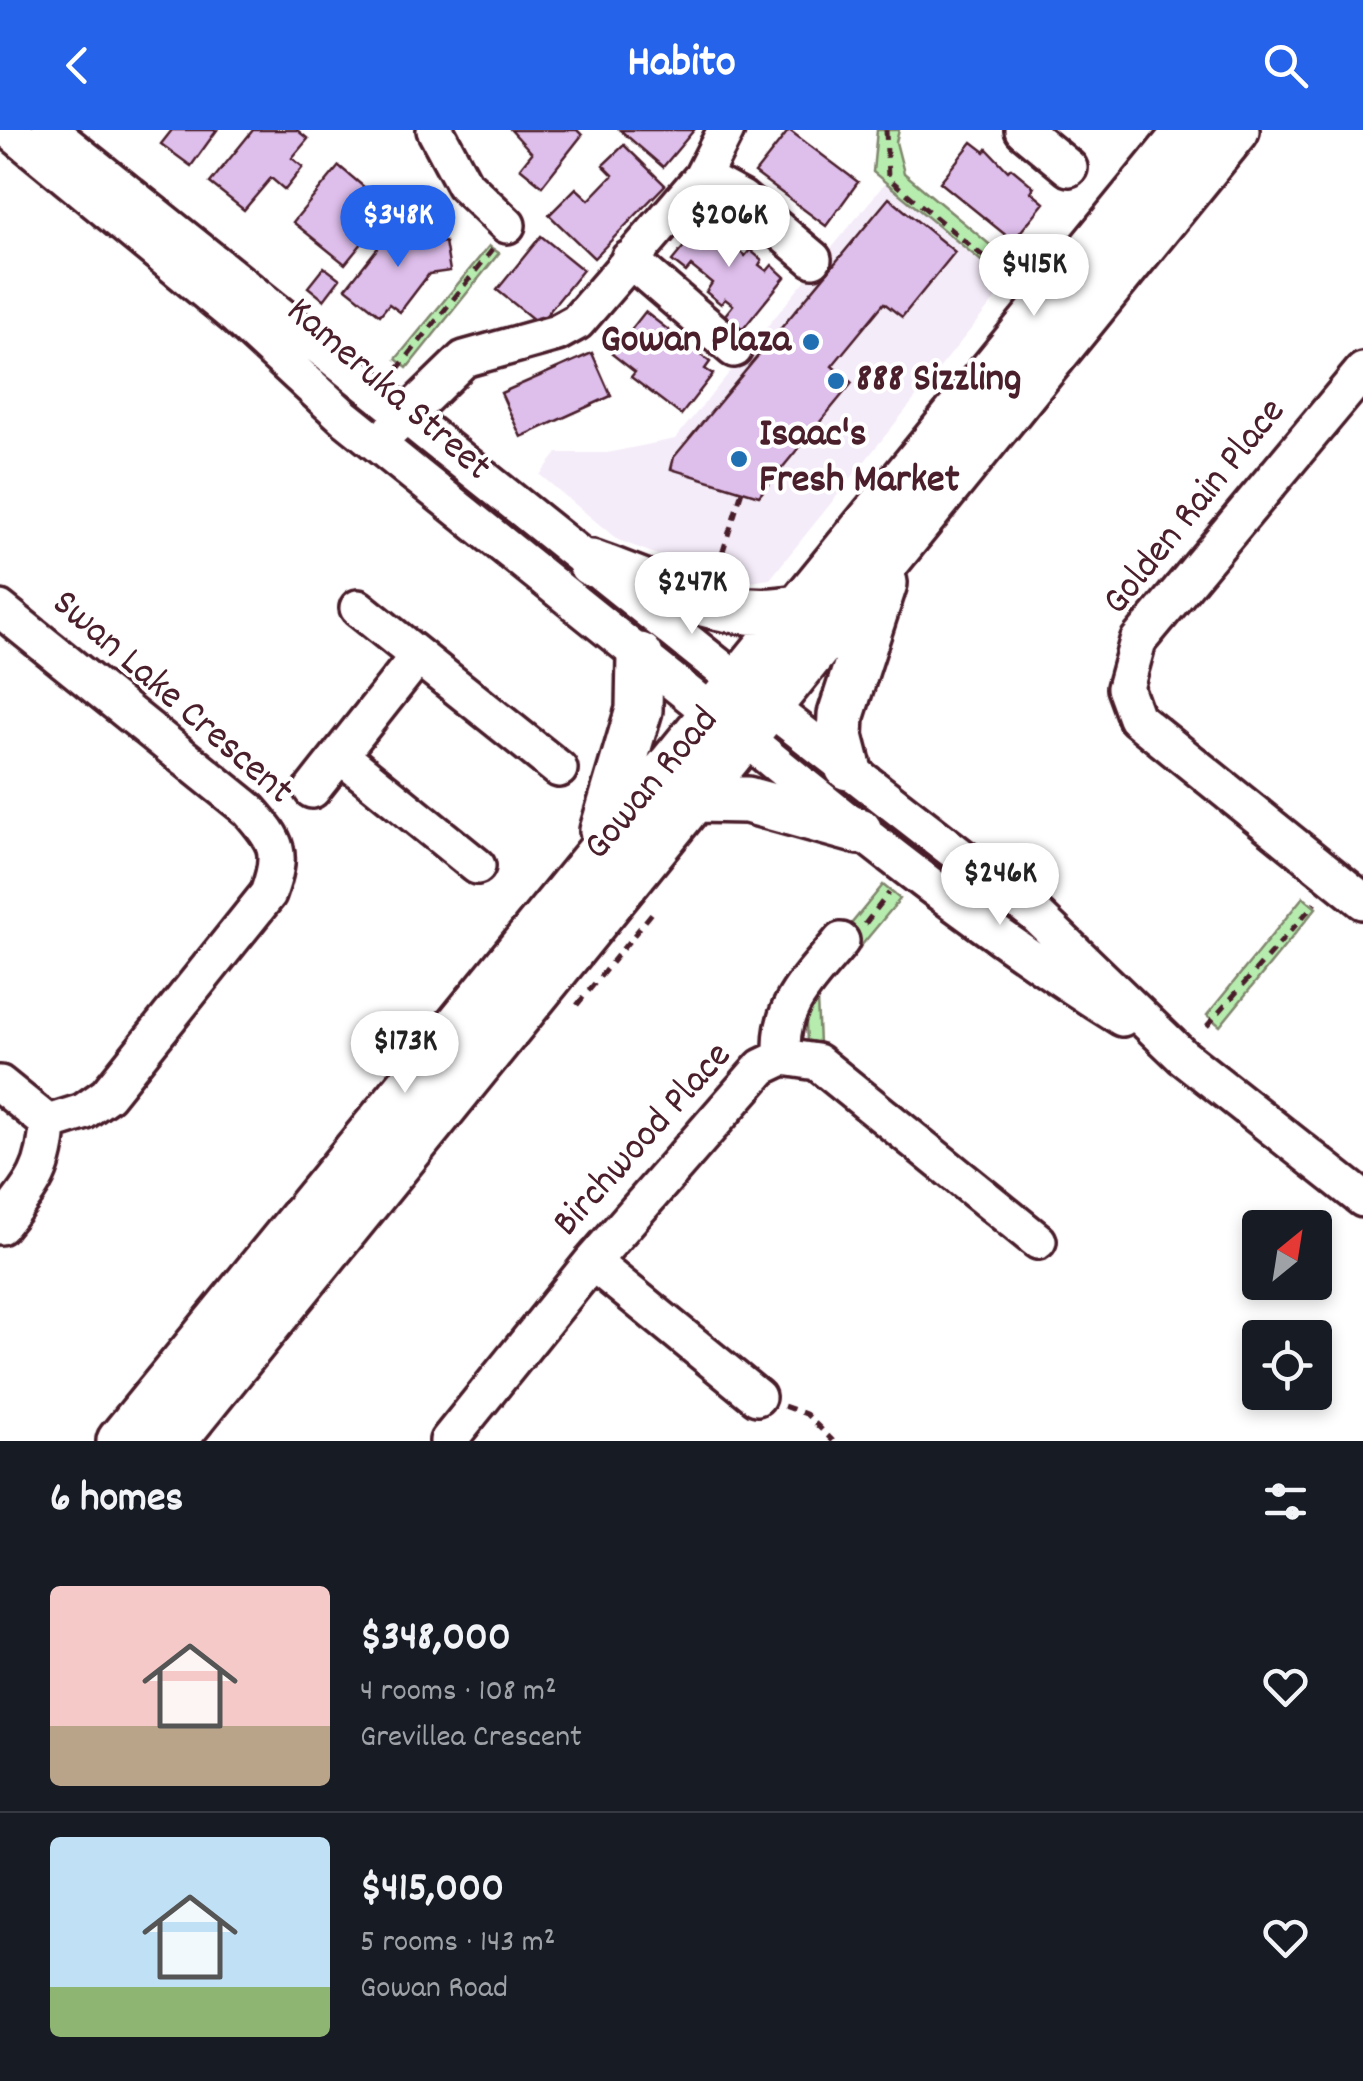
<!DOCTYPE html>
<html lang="en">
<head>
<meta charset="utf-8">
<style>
	body { margin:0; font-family:Dekko,sans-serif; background:#20242c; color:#f1f3f6; height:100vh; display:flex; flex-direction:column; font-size:38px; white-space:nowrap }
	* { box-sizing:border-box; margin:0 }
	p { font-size:32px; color:#9ea1a6 }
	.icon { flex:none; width:55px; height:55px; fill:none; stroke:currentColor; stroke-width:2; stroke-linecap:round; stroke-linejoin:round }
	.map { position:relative; height:1311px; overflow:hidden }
	.drawer { display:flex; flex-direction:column; background:#171b24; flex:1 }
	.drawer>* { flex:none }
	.needle { width:65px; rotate:30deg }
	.fabs { position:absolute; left:1242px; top:1080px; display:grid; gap:20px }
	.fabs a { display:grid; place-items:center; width:90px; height:90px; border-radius:10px; background:#171b24; box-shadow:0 5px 15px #0003; font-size:50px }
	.price { position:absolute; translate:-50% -85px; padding:0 22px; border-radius:35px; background:#fff; color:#222; font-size:32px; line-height:65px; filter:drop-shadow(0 2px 5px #0008) }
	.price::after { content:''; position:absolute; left:50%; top:60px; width:30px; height:22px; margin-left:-15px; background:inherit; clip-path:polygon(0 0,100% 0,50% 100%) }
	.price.on { background:#2563eb; color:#fff }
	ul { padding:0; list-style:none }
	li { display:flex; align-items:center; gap:30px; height:250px; padding:0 50px }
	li+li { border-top:2px solid #363941 }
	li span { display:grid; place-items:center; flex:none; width:280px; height:200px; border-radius:10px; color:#555 }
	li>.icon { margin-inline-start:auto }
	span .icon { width:120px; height:120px; fill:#fffc; stroke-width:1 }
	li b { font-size:42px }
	h2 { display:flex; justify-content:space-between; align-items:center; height:120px; padding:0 50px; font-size:42px }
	header { display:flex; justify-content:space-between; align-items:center; height:130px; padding:0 50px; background:#2563eb; color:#fff; font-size:45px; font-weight:800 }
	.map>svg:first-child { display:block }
	.built { fill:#f5ecf9 }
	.green { fill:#b6edaf; stroke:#80866d; stroke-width:2.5 }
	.building { fill:#debeeb; stroke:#4a1f2b; stroke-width:2.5 }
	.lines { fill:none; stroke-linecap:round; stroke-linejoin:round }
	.minor-casing { stroke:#4a1f2b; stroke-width:42 }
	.major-casing { stroke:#4a1f2b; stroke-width:52 }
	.path { stroke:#4a1f2b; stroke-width:5; stroke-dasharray:10 8; stroke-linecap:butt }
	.minor { stroke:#fff; stroke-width:35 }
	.major { stroke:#fff; stroke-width:45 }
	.poi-dot { fill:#1f6fb2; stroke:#fff; stroke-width:4 }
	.labels { text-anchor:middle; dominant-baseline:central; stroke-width:8; stroke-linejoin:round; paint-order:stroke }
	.poi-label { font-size:40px; font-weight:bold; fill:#4a1f2b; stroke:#fff; text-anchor:start }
	.street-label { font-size:40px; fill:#4a1f2b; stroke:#fff }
</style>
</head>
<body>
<header><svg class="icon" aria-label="back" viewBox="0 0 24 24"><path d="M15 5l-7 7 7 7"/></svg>Habito<svg class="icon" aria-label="search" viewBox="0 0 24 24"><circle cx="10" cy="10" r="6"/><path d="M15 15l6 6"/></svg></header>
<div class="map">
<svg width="1363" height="1311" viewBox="0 0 1363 1311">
	<rect width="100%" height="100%" fill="#fff"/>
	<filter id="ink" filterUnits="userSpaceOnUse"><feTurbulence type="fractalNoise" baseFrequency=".01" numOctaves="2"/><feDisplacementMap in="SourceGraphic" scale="20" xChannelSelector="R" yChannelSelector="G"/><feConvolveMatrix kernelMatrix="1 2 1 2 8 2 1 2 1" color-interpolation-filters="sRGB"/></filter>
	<g filter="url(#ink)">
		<path class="built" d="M885 53 1008 153 770 449 745 453 710 445 618 410 540 345 557 323H607L675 309Z"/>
		<path class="green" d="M877 0H899L896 12 904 43 1019 139 1008 153 873 42Z
			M489 116 499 123 407 238 396 229Z
			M883 755 900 769 817 869 819 914 807 910 805 879 843 804Z
			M1303 767 1316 778 1220 896 1207 885Z"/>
		<path class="building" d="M172 0H217L191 36 161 14Z
			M253 0H297L308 9 292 28 303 37 285 60 271 48 244 80 210 53Z
			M577 0 582 5 542 56 520 38 532 23 511 0Z
			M620 0H694L663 37Z
			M789 0 858 52 826 96 755 43Z
			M972 12 985 22 987 19 1008 41 1011 38 1034 57 1031 62 1044 73 1013 111 940 52Z
			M624 15 665 55 594 128 549 85 576 58 589 70 613 45 603 35Z
			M339 36 390 79 345 134 293 92Z
			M889 68 955 122 902 187 884 173 832 236 852 253 759 366 671 339 674 327Z
			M712 82 734 101 727 111 745 126 750 120 762 130 759 135 767 141 772 135 785 147 743 199 725 185 733 175 725 169 721 174 706 162 712 153 691 136 686 142 672 131Z
			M399 91 430 115 445 112 450 141 429 144 400 182 389 174 380 185 346 158Z
			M541 106 583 140 539 194 497 160Z
			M324 137 340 149 324 170 308 157Z
			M645 182 710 232 705 239 713 244 681 285 631 247 635 242 612 224Z
			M592 223 611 266 521 307 501 263Z"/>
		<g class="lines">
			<g class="minor-casing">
				<path id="minor" d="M9 0 235 186 345 288 712 583
					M49 0 738 552
					M435 0 464 54 507 95
					M1023 0 1069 38
					M702 47 742 69 813 129
					M629 129 734 219
					M1363 241 1138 511 1125 558 1136 588 1363 771
					M392 299 464 229 557 203 577 192 702 47 726 0
					M358 478 559 639
					M0 479 249 680C278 713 283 722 268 764L107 965 83 982 48 993C46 1043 30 1058 0 1096
					M769 577 1035 784 1182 926 1363 1069
					M744 607C865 707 989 805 1122 888
					M340 625 477 736
					M312 660 418 526
					M783 927C776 877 811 848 841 811
					M0 954 48 993
					M592 1132 757 1267
					M448 1311 592 1132 762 937 783 927 817 932 1038 1111"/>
			</g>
			<g class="major-casing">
				<path id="major" d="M591 433C657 456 729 495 799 477
					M848 637 840 606 841 585 884 453
					M696 669 747 670 859 701
					M603 701 639 580 640 526
					M120 1311 1189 0
					M173 1311 1236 0"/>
			</g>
			<path class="path" d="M886 0 888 48 1018 155
				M397 240 493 119
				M717 440 742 361
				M865 794 889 763
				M577 875 652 783
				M1207 896 1315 773
				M784 1276 806 1284 833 1311"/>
			<use href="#minor" class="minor"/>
			<use href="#major" class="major"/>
		</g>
	</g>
	<g class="poi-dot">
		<circle cx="811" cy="212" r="10"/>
		<circle cx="836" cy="251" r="10"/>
		<circle cx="739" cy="329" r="10"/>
	</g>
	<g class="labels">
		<g class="poi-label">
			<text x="791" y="212" text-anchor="end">Gowan Plaza</text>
			<text x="856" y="251">888 Sizzling</text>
			<text x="759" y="306">Isaac's<tspan x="759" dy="46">Fresh Market</tspan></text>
		</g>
		<g class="street-label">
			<text transform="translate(387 261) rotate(41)">Kameruka Street</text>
			<text transform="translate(1196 378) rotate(-51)">Golden Rain Place</text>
			<text transform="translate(171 569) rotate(41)">Swan Lake Crescent</text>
			<text transform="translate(653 655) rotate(-50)">Gowan Road</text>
			<text transform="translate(644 1011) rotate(-48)">Birchwood Place</text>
		</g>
	</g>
</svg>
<div class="fabs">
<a><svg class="needle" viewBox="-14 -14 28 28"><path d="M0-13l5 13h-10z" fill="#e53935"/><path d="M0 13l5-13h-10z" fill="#9ea1a6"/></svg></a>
<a><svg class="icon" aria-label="locate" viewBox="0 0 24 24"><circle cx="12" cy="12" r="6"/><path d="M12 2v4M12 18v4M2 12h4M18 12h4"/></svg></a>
</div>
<b class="price on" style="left:398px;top:140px">$348K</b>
<b class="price" style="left:729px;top:140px">$206K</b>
<b class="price" style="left:1034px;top:189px">$415K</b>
<b class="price" style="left:692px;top:507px">$247K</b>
<b class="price" style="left:1000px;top:798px">$246K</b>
<b class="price" style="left:405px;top:966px">$173K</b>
</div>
<section class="drawer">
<h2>6 homes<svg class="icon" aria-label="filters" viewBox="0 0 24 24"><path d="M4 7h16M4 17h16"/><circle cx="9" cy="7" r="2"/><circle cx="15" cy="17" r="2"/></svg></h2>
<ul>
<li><span style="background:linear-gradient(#f6c9c9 70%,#b9a48a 0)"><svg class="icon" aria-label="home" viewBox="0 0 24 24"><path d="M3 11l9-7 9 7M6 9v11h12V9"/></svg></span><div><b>$348,000</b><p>4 rooms · 108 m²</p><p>Grevillea Crescent</p></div><svg class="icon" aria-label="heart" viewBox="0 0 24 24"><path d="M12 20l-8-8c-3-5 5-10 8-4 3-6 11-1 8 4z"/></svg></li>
<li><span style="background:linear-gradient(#bfe0f5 75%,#8fb573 0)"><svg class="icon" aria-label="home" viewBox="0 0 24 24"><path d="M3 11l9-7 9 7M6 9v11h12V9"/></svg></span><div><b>$415,000</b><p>5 rooms · 143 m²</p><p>Gowan Road</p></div><svg class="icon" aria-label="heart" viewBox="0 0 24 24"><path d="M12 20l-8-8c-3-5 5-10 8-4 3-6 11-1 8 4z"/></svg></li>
</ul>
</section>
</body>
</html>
